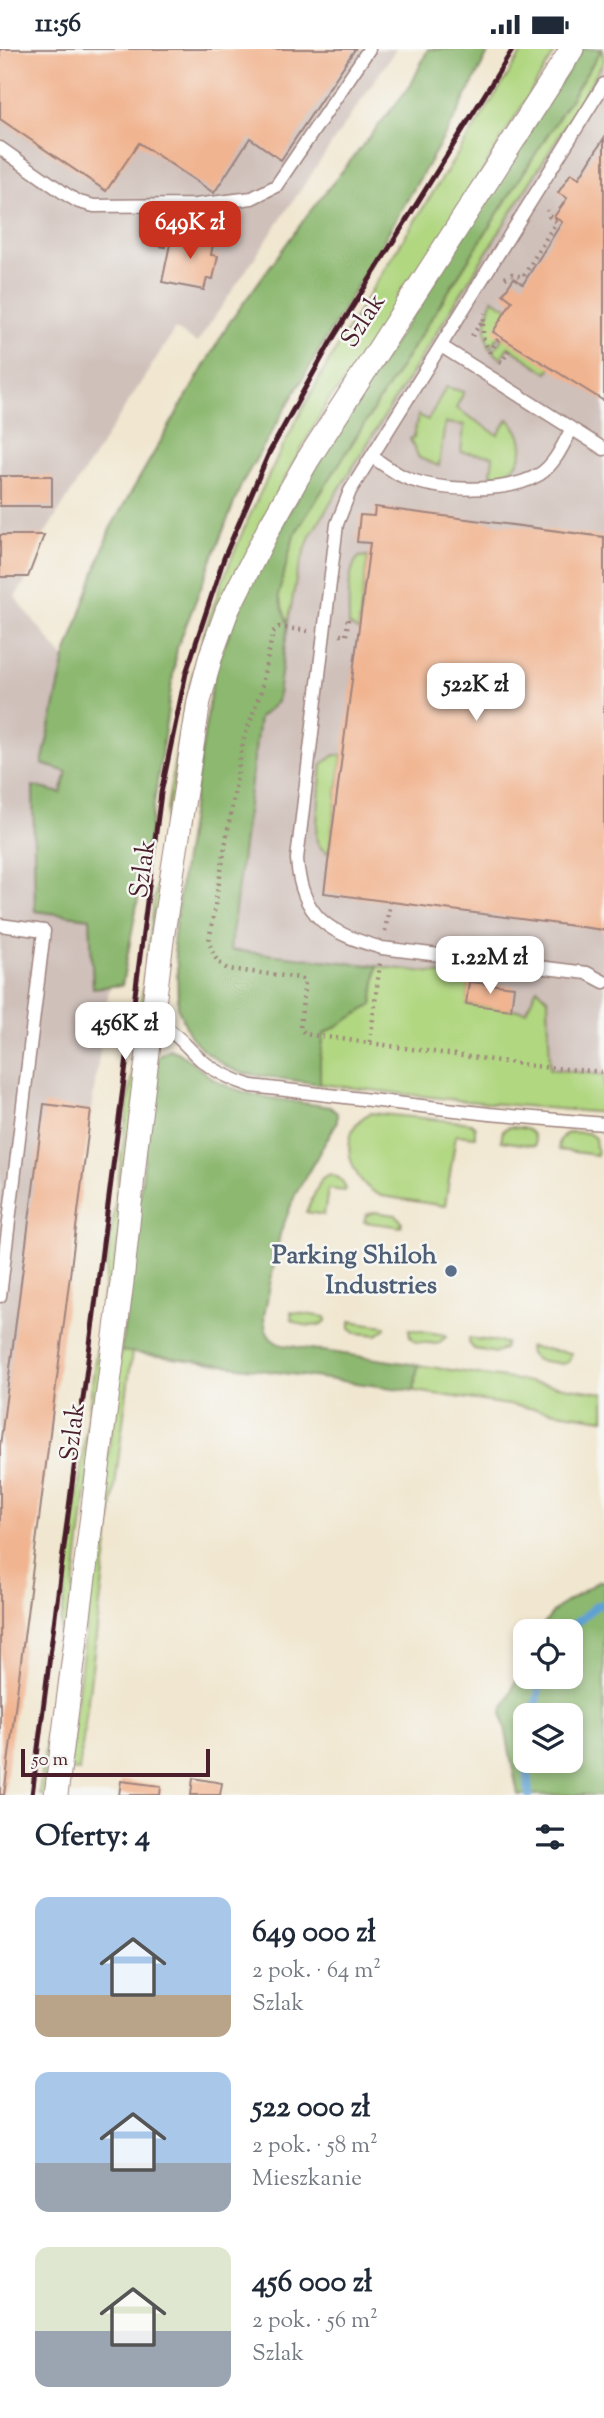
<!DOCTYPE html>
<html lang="pl">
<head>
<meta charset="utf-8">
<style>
	body { margin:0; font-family:"Sorts Mill Goudy",serif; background:#f6f6f7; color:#1f2937; height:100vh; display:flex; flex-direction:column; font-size:26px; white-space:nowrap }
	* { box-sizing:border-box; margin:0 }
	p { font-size:23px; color:#747a83 }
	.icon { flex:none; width:38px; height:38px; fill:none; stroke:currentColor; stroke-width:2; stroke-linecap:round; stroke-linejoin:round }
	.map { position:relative; height:1746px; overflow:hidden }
	.sheet { display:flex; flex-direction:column; background:#fff; flex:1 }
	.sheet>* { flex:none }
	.buttons { position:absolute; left:513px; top:1570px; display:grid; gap:14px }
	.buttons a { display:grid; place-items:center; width:70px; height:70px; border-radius:14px; background:#fff; box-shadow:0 4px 10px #0003; font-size:35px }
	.scale { position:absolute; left:21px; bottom:18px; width:189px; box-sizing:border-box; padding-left:7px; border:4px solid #4a1f2b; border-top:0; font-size:19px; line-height:24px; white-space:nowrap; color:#4a1f2b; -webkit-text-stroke:5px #f6f6f2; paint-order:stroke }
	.price { position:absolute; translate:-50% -60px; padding:0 16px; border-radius:14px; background:#fff; color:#222; font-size:23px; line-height:46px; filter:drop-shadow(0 2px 4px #0008) }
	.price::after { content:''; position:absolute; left:50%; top:42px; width:21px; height:16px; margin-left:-10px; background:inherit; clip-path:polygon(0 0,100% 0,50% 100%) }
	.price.active { background:#c8321e; color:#fff }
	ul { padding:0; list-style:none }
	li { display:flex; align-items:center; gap:21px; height:175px; padding:0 35px }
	li span { display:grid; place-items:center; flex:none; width:196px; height:140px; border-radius:14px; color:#555 }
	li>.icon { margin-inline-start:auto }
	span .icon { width:84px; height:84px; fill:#fffc; stroke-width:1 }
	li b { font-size:30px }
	h2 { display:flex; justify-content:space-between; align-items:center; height:84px; padding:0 35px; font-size:30px }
	.status { display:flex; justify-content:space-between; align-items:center; height:49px; padding:0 35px; background:#fff; direction:ltr }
	.status svg { height:19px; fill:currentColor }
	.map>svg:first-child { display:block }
	.industrial { fill:#cfc0ba }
	.green { fill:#b1d781; stroke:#7e7b56; stroke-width:2 }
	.forest { fill:#8cb86f; stroke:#6b6c4d; stroke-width:2; fill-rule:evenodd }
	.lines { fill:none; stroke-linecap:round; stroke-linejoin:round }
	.stream { stroke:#61a1d4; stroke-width:8 }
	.building { fill:#f1b490 }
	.service-casing { stroke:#9e837e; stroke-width:15 }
	.minor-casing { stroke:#9e837e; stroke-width:25 }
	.path { stroke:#9e837e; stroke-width:4.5; stroke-dasharray:2 5; stroke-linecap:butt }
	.service { stroke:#fff; stroke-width:12 }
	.minor { stroke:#fff; stroke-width:23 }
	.rail { stroke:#4a1f2b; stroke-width:5 }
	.service-dot { fill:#5c6f8a; stroke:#f6f6f2; stroke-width:2.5 }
	.labels { text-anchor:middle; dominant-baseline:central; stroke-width:5; stroke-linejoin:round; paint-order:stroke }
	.street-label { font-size:26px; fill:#4a1f2b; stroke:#f6f6f2 }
	.service-label { font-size:26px; font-weight:bold; fill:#4e5e75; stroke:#f6f6f2; text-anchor:end }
</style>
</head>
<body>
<div class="status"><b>11:56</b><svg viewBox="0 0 49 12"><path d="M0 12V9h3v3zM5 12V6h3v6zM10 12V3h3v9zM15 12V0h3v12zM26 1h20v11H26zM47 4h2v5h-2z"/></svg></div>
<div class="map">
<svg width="604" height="1746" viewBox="0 0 604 1746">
	<rect width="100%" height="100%" fill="#f6f6f2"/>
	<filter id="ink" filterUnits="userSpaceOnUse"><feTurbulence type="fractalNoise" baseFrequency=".0143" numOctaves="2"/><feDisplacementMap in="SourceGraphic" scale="14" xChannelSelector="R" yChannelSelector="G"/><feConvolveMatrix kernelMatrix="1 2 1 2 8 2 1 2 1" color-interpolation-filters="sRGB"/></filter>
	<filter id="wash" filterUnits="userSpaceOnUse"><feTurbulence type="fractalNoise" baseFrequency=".00686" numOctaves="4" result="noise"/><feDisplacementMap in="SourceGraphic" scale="28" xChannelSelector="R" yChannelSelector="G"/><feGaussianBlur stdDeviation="1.57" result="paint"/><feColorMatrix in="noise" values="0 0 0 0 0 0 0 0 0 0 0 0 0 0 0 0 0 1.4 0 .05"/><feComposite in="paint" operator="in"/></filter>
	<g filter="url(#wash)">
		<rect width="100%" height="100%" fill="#f1e7d0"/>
		<path class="industrial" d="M0 0H396L197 294 175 280 44 486 28 528 15 548 89 641 122 852 91 1061 4 1746H0Z
			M595 0H604V1047L220 999 240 673 286 485Z"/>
		<path class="green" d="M524 0H557L422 220 410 230 398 246 396 258 361 315 328 352 268 460 189 655 178 716 48 1746H39L157 831C169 748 179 663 205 582 274 370 408 188 524 0Z
			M602 0 604 12 570 69 310 487 297 525 288 575 278 547 294 486Z
			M493 250 508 259 499 286 490 300C483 282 486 267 493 250Z
			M503 288 551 318 548 324 508 298 501 309 493 303Z
			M446 338 464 343 456 359 498 386 508 370C532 392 525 424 491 426L493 407 461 403 464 376 445 374 439 417 419 409 410 390 414 388 418 366 428 371Z
			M368 507 358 582 349 576C349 559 346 520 359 508Z
			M335 706H342L329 804C320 800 317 796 316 786L322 715Z
			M377 917 466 928 469 933 467 955 526 962 537 939 548 950 550 1020 604 1026V1064L465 1052 320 1035V1011L324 985 372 956Z
			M371 1064 463 1073 471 1074 475 1078V1088L456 1086 445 1157 382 1147C350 1136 333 1080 371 1064Z
			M509 1078C524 1079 536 1079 535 1097L501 1092 503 1081Z
			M570 1083 588 1084 595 1089 597 1106 559 1101C557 1091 562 1086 570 1083Z
			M330 1125C338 1127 346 1133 345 1142L328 1140 324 1166 306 1163 322 1129Z
			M374 1163 396 1166 402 1173 401 1178 364 1173 366 1166Z
			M291 1263 326 1268V1272C317 1280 301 1277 292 1271Z
			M350 1272 386 1277V1279L377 1286 357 1284 350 1279Z
			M409 1280 446 1286V1288L437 1295 416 1293 410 1287Z
			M469 1289 506 1294 504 1300 496 1304 474 1300 469 1294Z
			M529 1298 572 1304 568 1313 563 1315 537 1311 530 1305Z
			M121 1302 132 1303 79 1722 68 1721Z
			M418 1316 604 1344V1370L414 1342Z"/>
		<path class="forest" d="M428 0H490L455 69 242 434 177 599 147 802 122 936 93 939 90 869 35 862 33 737 61 744 67 723 42 715 65 609 110 480 229 274 311 161 411 36Z
			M582 0H602L294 486 278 547 288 575 277 653 259 669 230 901 377 917 372 956 324 985 320 1011V1035L241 1024 227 1018 202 1000 190 987 178 959 177 916 173 894 183 816 214 623 252 525 325 402Z
			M169 1000C190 1006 203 1027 223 1035 255 1050 295 1052 330 1058L337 1064V1073L295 1146 280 1185 264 1267C265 1282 268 1292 283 1296L418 1316 414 1342 121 1302 157 1007Z
			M599 1532H604V1746H518L502 1662 525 1611V1628H570V1582H538L557 1559ZM570 1666V1712H525V1666Z"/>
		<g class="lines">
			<path class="stream" d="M566 1582 596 1557 604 1555
				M533 1666 542 1628
				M527 1712 529 1746"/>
		</g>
		<g id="blocks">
			<path class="building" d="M0 0H355L281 111 250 89 214 144 139 94 106 142 0 70Z
				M604 89V352L493 283 512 252 503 245 514 229 523 235 562 173 554 168 567 149 558 144 571 124 579 129Z
				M147 172 169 176 165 198 143 194Z
				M173 181 214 189 211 206 218 207 213 230 207 229 204 241 162 233Z
				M0 427H52V457H0Z
				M375 458 604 488V881L324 844 370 494 357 493 360 466 374 467Z
				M0 486H44L28 528H0Z
				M469 933 514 938 511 961 466 955Z
				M44 1055 91 1061 4 1746H0V1397Z
				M193 1729 222 1734 220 1746H191Z
				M121 1732 161 1737 160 1746H119Z"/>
		</g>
	</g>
	<g filter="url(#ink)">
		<use href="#blocks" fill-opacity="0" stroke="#9e837e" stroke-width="2"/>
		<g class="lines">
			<g class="service-casing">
				<path id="service" d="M604 35 350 442 337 475 297 810C301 869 329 884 382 899L587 924 604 933
					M0 99 67 146 79 153 94 157 195 156 252 149 276 137 369 0
					M441 297 604 400
					M372 408C382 414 393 423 404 428 439 443 507 445 540 425 555 415 563 396 571 381
					M0 876 44 882 0 1247
					M153 972C174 980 185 997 201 1011 217 1024 233 1031 252 1037L489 1065 604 1075"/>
			</g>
			<g class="minor-casing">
				<path id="minor" d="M56 1746 122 1233 136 1098 163 884 199 652 211 606 227 562 270 477 307 412 572 0"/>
			</g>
			<path class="path" d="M505 229 512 225 523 228 556 173 549 167 547 161
				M483 275V289L490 304
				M472 287 480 275H483L485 264
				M490 304 500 287
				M500 312 502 313 509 301
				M308 582 279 578 273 583 260 645 243 692 209 892C212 905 217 914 228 920L301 929 305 932 300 979 305 985 542 1018 604 1023
				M340 586 346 587 348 572 346 567
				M385 882 390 853
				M370 993 380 914"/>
			<use href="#service" class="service"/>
			<use href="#minor" class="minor"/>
			<path class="rail" d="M32 1746 161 744 186 624 224 509 269 404 330 294 513 0"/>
		</g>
	</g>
	<circle class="service-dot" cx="451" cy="1222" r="7"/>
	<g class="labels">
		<g class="street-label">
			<text transform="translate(364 272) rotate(-57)">Szlak</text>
			<text transform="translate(144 820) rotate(-82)">Szlak</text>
			<text transform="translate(74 1383) rotate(-83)">Szlak</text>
		</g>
		<g class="service-label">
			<text x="437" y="1207">Parking Shiloh<tspan x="437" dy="30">Industries</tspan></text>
		</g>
	</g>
</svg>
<div class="buttons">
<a><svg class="icon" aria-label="locate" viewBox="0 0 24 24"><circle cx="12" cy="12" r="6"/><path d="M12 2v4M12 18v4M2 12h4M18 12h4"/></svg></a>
<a><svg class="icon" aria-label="layers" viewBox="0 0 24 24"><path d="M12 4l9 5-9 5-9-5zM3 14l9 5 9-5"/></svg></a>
</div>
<div class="scale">50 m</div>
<b class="price active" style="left:190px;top:212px">649K zł</b>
<b class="price" style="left:476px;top:674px">522K zł</b>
<b class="price" style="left:490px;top:947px">1.22M zł</b>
<b class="price" style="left:125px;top:1013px">456K zł</b>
</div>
<section class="sheet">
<h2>Oferty: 4<svg class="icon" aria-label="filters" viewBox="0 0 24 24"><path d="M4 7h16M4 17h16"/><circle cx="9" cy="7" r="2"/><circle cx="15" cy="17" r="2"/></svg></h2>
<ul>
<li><span style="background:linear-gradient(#a9c7e8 70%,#b9a48a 0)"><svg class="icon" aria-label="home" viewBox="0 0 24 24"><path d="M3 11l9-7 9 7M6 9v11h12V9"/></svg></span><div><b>649 000 zł</b><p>2 pok. · 64 m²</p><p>Szlak</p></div></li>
<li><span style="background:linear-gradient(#a9c7e8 65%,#9aa5b1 0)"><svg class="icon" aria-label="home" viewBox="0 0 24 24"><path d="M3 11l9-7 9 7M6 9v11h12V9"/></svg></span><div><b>522 000 zł</b><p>2 pok. · 58 m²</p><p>Mieszkanie</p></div></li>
<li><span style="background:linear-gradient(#dfe7d0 60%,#9aa5b1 0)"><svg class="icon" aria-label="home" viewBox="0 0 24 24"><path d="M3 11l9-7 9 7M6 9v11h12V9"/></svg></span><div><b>456 000 zł</b><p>2 pok. · 56 m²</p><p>Szlak</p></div></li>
</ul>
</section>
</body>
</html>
